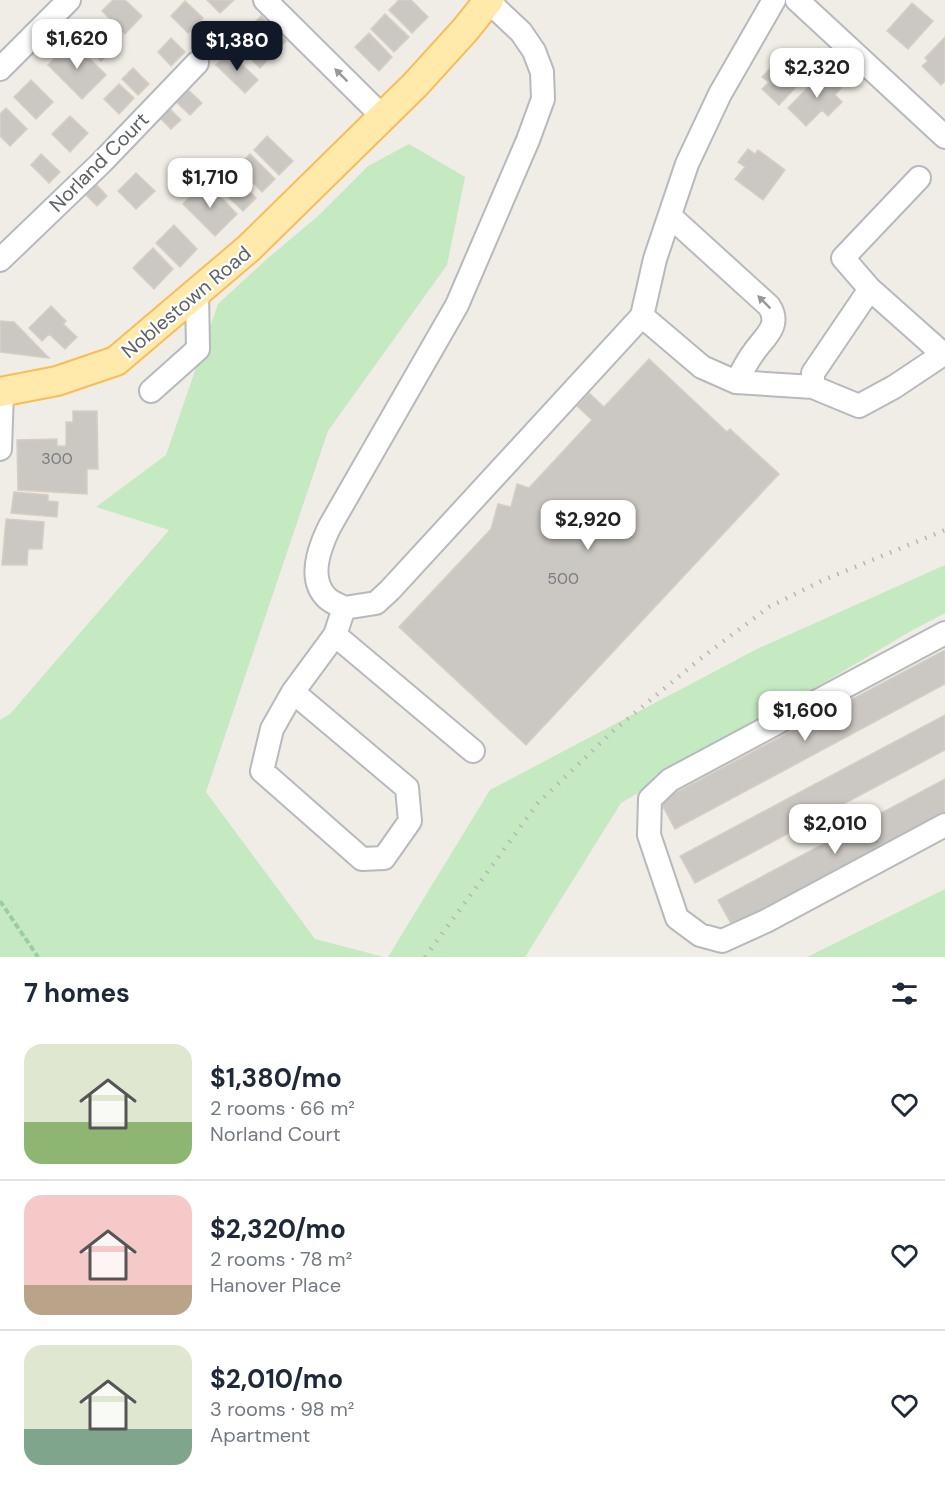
<!DOCTYPE html>
<html lang="en">
<head>
<meta charset="utf-8">
<style>
	body { margin:0; font-family:"DM Sans",sans-serif; background:#f2f2f3; color:#1f2937; height:100vh; display:flex; flex-direction:column; font-size:22px; white-space:nowrap }
	* { box-sizing:border-box; margin:0 }
	p { font-size:20px; color:#747a83 }
	.icon { flex:none; width:33px; height:33px; fill:none; stroke:currentColor; stroke-width:2; stroke-linecap:round; stroke-linejoin:round }
	.map { position:relative; height:957px; overflow:hidden }
	.details { display:flex; flex-direction:column; background:#fff; flex:1 }
	.details>* { flex:none }
	.price { position:absolute; translate:-50% -51px; padding:0 14px; border-radius:12px; background:#fff; color:#222; font-size:20px; line-height:39px; filter:drop-shadow(0 2px 3px #0008) }
	.price::after { content:''; position:absolute; left:50%; top:36px; width:18px; height:14px; margin-left:-9px; background:inherit; clip-path:polygon(0 0,100% 0,50% 100%) }
	.price.selected { background:#111827; color:#fff }
	ul { padding:0; list-style:none }
	li { display:flex; align-items:center; gap:18px; height:150px; padding:0 24px }
	li+li { border-top:2px solid #e0e1e3 }
	li span { display:grid; place-items:center; flex:none; width:168px; height:120px; border-radius:18px; color:#555 }
	li>.icon { margin-inline-start:auto }
	span .icon { width:72px; height:72px; fill:#fffc; stroke-width:1 }
	li b { font-size:26px }
	h2 { display:flex; justify-content:space-between; align-items:center; height:72px; padding:0 24px; font-size:26px }
	.map>svg:first-child { display:block }
	.green { fill:#c5e9c1 }
	.building { fill:#cbc8c3; stroke:#d6cec4; stroke-width:1.5 }
	.lines { fill:none; stroke-linecap:round; stroke-linejoin:round }
	.minor-casing { stroke:#b6b9bd; stroke-width:26 }
	.major-casing { stroke:#f9bc56; stroke-width:32 }
	.path { stroke:#9bcda5; stroke-width:4; stroke-dasharray:6 3; stroke-linecap:butt }
	.minor { stroke:#fff; stroke-width:22 }
	.major { stroke:#ffeaac; stroke-width:28 }
	.rail { stroke:#b5b6b7; stroke-width:4.5; stroke-dasharray:1.5 8; stroke-linecap:butt }
	.oneway { fill:#96999c }
	.labels { text-anchor:middle; dominant-baseline:central; stroke-width:4.5; stroke-linejoin:round; paint-order:stroke }
	.number-label { font-size:16px; fill:#787c7e }
	.street-label { font-size:20px; fill:#5d6267; stroke:#fff }
</style>
</head>
<body>
<div class="map">
<svg width="945" height="957" viewBox="0 0 945 957">
	<rect width="100%" height="100%" fill="#f0ede6"/>
	<path class="green" d="M409 144 465 177 447 265 328 431 206 792 315 939 384 957H0V720L10 714 169 530 96 507 166 455 218 304 268 258 317 217 368 166Z
		M945 565V613L911 631 621 803 525 957H388L490 790 757 649Z
		M945 889V957H807Z"/>
	<path class="building" d="M113 0H125L142 16 125 34 102 11Z
		M207 0H234L220 13Z
		M399 0H411L428 17 412 33 389 10Z
		M185 1 203 18 188 33 171 16Z
		M912 3 933 21 908 49 887 31Z
		M385 14 409 37 394 52 371 29Z
		M261 16 286 41 260 68 235 43Z
		M95 21 118 44 101 61 78 38Z
		M369 33 392 57 379 71 355 47Z
		M945 37V81L941 85 922 66 928 61 925 58Z
		M171 38 185 52 171 66 158 52Z
		M72 41 106 75 82 99 48 65Z
		M229 52 258 80 245 93 216 65Z
		M780 58 784 61H792L794 58 810 72 779 105 762 89 769 82 762 77Z
		M133 68 149 84 138 95 122 79Z
		M824 71 841 88 835 95 842 102 828 116 822 110 806 126 788 108Z
		M31 80 53 102 36 119 14 97Z
		M119 84 134 98 119 114 104 99Z
		M184 86 202 103 190 115 172 98Z
		M165 104 181 120 171 129 156 114Z
		M6 108 27 129 10 146 0 136V114Z
		M70 116 88 133 70 152 52 134Z
		M267 136 293 161 279 175 254 150Z
		M748 149 755 154 758 150 785 170 763 200 735 179 745 167 738 162Z
		M41 154 60 172 49 183 31 165Z
		M250 154 275 179 262 192 237 167Z
		M136 173 155 191 136 209 118 191Z
		M233 174 256 198 243 211 219 188Z
		M92 180 107 196 97 206 82 191Z
		M205 181 237 214 215 236 183 204Z
		M174 225 197 249 180 267 156 243Z
		M153 248 173 269 154 289 133 268Z
		M51 306 66 321 63 324 77 337 65 349 49 334 42 341 29 328Z
		M0 321 14 322 49 358 0 352Z
		M649 359 727 432 730 429 779 474 526 745 399 627 491 529 498 504 511 507 517 484 529 488 592 420 577 406 589 393 604 407Z
		M73 411H97L98 469H87V494L18 490 17 440 57 439V446H66V422H73Z
		M14 492 48 495V501L58 502 57 517 11 513Z
		M6 519 44 522 42 549H28L27 565H2Z
		M945 650V684L675 829 660 801Z
		M945 715V750L695 883 680 856Z
		M945 779V814L733 927 718 900Z"/>
	<g class="lines">
		<g class="minor-casing">
			<path id="minor" d="M265 0 383 117
				M797 0 945 137
				M488 1 521 32 534 51 542 72 543 99 528 140 457 305 330 526C320 546 307 579 327 598 331 602 339 605 344 608L376 603 390 590 642 316 655 259 687 164 720 94 774 0
				M0 69 69 0
				M919 178 843 258 870 289 943 354
				M670 216 769 306C782 326 764 337 754 352 747 361 742 372 736 382
				M0 260 102 162 197 63
				M642 316 702 367 736 382 813 387 859 406 894 387 945 353
				M813 387V373L870 289
				M151 391 198 349 197 292
				M0 449 2 392
				M945 633 670 780 650 799 649 835 677 918 700 935 722 941 766 921 945 825
				M335 635 473 751
				M293 692 407 788 410 821 384 858 362 859 262 771 272 729 293 692 335 635 344 608"/>
		</g>
		<g class="major-casing">
			<path id="major" d="M0 392 57 381 116 361 249 248 415 85 465 30 489 0"/>
		</g>
		<path class="path" d="M0 901 38 957"/>
		<use href="#minor" class="minor"/>
		<use href="#major" class="major"/>
		<path class="rail" d="M425 957 538 803 613 731 700 659 769 607 821 581 945 530"/>
	</g>
	<defs><path id="oneway-solid" d="M-6-.8H1V-3.2L6.5 0L1 3.2V.8H-6Z" transform="scale(1.5)"/></defs>
	<g class="oneway">
		<use href="#oneway-solid" transform="translate(341 75) rotate(-135)"/>
		<use href="#oneway-solid" transform="translate(764 302) rotate(-135)"/>
	</g>
	<g class="labels">
		<g class="number-label">
			<text x="57" y="458">300</text>
			<text x="563" y="578">500</text>
		</g>
		<g class="street-label">
			<text transform="translate(99 162) rotate(-45)">Norland Court</text>
			<text transform="translate(186 302) rotate(-40)">Noblestown Road</text>
		</g>
	</g>
</svg>
<b class="price" style="left:77px;top:70px">$1,620</b>
<b class="price selected" style="left:237px;top:72px">$1,380</b>
<b class="price" style="left:817px;top:99px">$2,320</b>
<b class="price" style="left:210px;top:209px">$1,710</b>
<b class="price" style="left:588px;top:551px">$2,920</b>
<b class="price" style="left:805px;top:742px">$1,600</b>
<b class="price" style="left:835px;top:855px">$2,010</b>
</div>
<section class="details">
<h2>7 homes<svg class="icon" aria-label="filters" viewBox="0 0 24 24"><path d="M4 7h16M4 17h16"/><circle cx="9" cy="7" r="2"/><circle cx="15" cy="17" r="2"/></svg></h2>
<ul>
<li><span style="background:linear-gradient(#dfe7d0 65%,#8fb573 0)"><svg class="icon" aria-label="home" viewBox="0 0 24 24"><path d="M3 11l9-7 9 7M6 9v11h12V9"/></svg></span><div><b>$1,380/mo</b><p>2 rooms · 66 m²</p><p>Norland Court</p></div><svg class="icon" aria-label="heart" viewBox="0 0 24 24"><path d="M12 20l-8-8c-3-5 5-10 8-4 3-6 11-1 8 4z"/></svg></li>
<li><span style="background:linear-gradient(#f6c9c9 75%,#b9a48a 0)"><svg class="icon" aria-label="home" viewBox="0 0 24 24"><path d="M3 11l9-7 9 7M6 9v11h12V9"/></svg></span><div><b>$2,320/mo</b><p>2 rooms · 78 m²</p><p>Hanover Place</p></div><svg class="icon" aria-label="heart" viewBox="0 0 24 24"><path d="M12 20l-8-8c-3-5 5-10 8-4 3-6 11-1 8 4z"/></svg></li>
<li><span style="background:linear-gradient(#dfe7d0 70%,#7fa58c 0)"><svg class="icon" aria-label="home" viewBox="0 0 24 24"><path d="M3 11l9-7 9 7M6 9v11h12V9"/></svg></span><div><b>$2,010/mo</b><p>3 rooms · 98 m²</p><p>Apartment</p></div><svg class="icon" aria-label="heart" viewBox="0 0 24 24"><path d="M12 20l-8-8c-3-5 5-10 8-4 3-6 11-1 8 4z"/></svg></li>
</ul>
</section>
</body>
</html>
